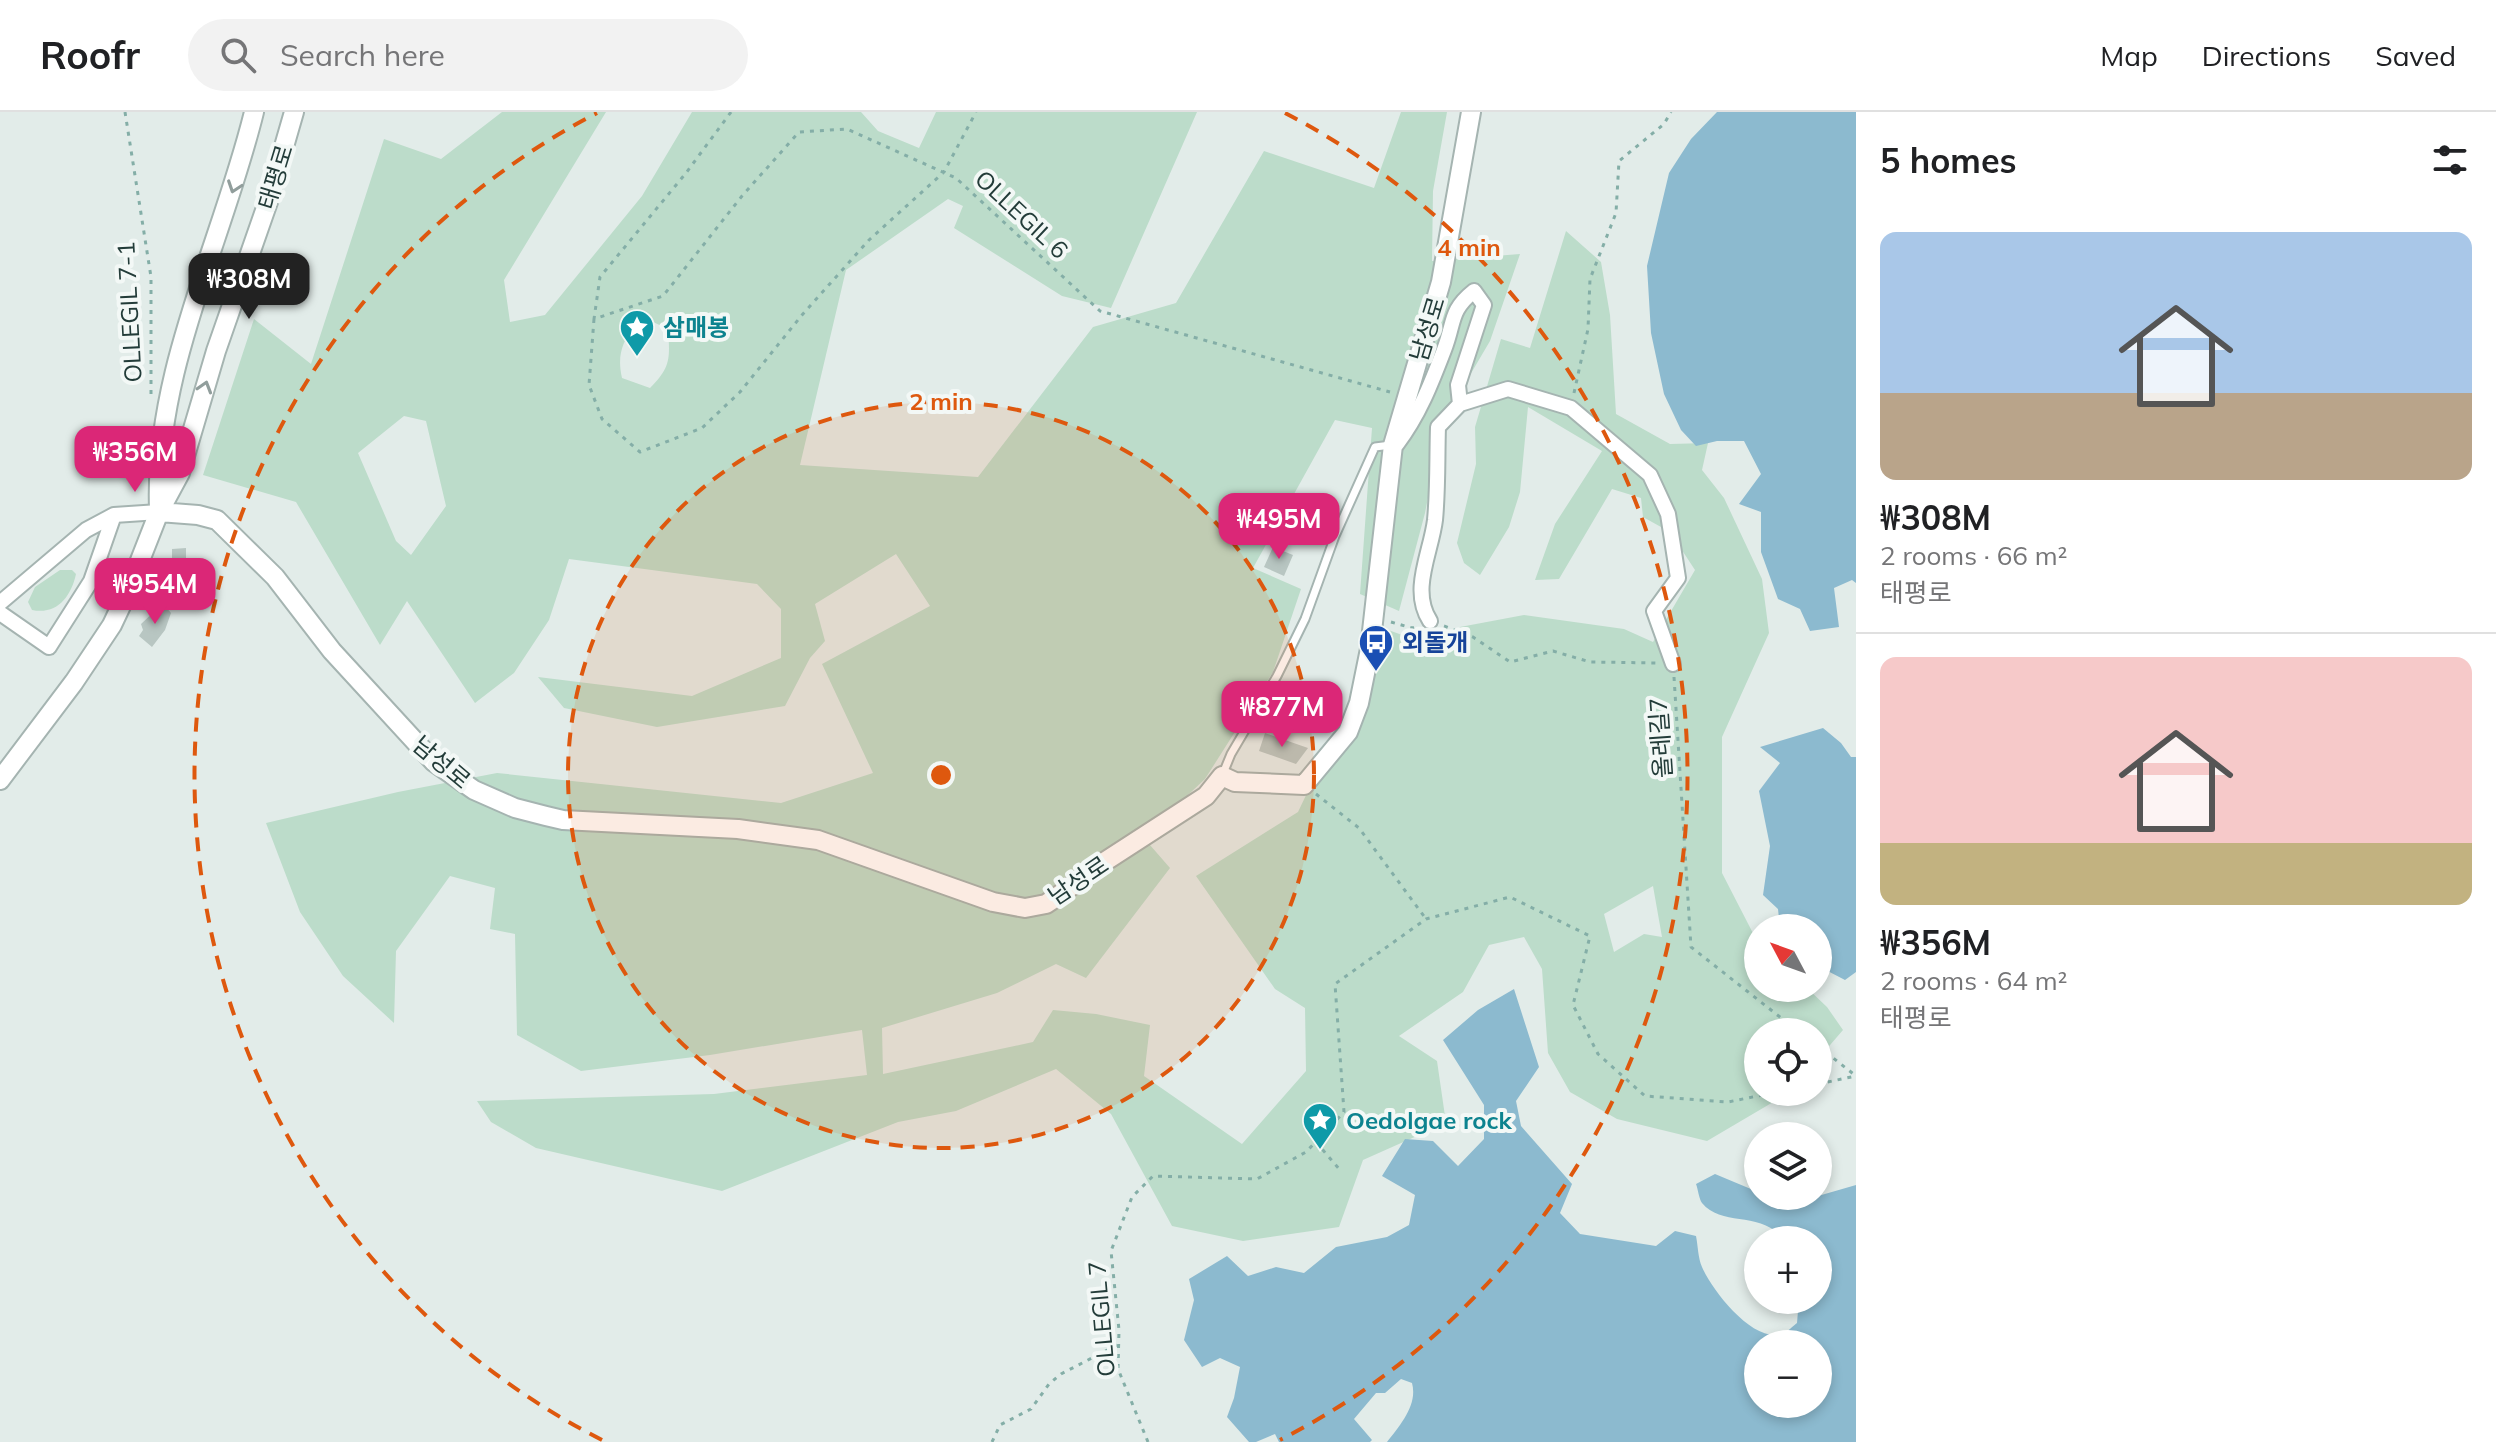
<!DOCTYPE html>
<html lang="en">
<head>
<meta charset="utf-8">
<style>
	body { margin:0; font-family:Mulish,"Noto Sans KR",sans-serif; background:#f2f2f2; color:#202124; height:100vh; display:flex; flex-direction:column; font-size:30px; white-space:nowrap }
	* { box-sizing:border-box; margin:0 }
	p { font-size:26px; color:#757577 }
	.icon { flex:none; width:44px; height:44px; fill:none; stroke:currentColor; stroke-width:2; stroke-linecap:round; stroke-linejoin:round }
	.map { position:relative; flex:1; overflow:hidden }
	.drawer { display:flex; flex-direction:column; background:#fff; width:640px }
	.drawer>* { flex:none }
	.needle { width:52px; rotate:311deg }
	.tools { position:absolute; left:1744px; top:802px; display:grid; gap:16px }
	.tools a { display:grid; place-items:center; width:88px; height:88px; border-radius:50%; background:#fff; box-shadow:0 4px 12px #0003; font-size:40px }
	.price { position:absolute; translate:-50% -68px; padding:0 18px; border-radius:16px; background:#db2777; color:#fff; font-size:26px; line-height:52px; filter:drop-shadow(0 2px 4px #0008) }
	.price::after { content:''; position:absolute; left:50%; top:48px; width:24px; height:18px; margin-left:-12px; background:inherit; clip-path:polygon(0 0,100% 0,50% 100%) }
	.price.selected { background:#222; color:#fff }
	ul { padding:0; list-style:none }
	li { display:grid; align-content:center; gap:16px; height:424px; padding:0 24px }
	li+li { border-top:2px solid #e0e0e0 }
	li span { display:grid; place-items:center; height:248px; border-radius:16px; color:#555 }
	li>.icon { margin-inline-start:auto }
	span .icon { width:144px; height:144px; fill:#fffc; stroke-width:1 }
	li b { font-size:34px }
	h2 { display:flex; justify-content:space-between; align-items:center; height:96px; padding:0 24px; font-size:34px }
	header { display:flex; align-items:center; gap:48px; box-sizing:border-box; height:112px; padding:0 40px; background:#fff; border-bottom:2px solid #e0e0e0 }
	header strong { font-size:38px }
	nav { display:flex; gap:44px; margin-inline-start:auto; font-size:28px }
	.search { width:560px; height:72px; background:#f2f2f2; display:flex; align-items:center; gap:20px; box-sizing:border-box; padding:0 28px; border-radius:44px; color:#757577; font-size:30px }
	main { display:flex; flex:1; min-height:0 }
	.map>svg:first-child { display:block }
	.green { fill:#bcdcca; fill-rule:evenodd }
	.water { fill:#8cbacf; fill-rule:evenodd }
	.building { fill:#b8c6c2 }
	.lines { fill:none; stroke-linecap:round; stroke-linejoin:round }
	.service-casing { stroke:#a5b4b1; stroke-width:11 }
	.minor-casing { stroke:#a5b4b1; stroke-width:18 }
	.tertiary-casing { stroke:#a5b4b1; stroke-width:22 }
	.path { stroke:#84aea7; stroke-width:3; stroke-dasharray:4 6; stroke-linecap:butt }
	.service { stroke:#fff; stroke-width:7 }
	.minor { stroke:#fff; stroke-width:14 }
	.tertiary { stroke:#fff; stroke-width:18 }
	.oneway { stroke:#919e9c }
	.ring { fill:none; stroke:#de580e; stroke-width:4; stroke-dasharray:14 10 }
	.labels { text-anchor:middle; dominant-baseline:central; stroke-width:8; stroke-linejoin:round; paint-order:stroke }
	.street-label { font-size:24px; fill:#233c39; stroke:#f3f8f6 }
	.culture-label { font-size:24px; font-weight:bold; fill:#0d838f; stroke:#f3f8f6; text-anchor:start }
	.transit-label { font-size:24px; font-weight:bold; fill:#164399; stroke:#f3f8f6; text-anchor:start }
	.centre { fill:#de580e; stroke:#f3f8f6; stroke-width:4 }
	.ring-label { font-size:24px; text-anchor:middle; font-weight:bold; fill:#de580e; stroke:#f3f8f6; stroke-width:8; stroke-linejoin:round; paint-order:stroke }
</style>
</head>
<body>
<header>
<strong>Roofr</strong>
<div class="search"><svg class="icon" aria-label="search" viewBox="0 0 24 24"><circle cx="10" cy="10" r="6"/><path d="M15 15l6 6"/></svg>Search here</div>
<nav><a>Map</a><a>Directions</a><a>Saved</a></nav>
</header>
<main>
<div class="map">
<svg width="1856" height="1330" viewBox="0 0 1856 1330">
	<rect width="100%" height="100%" fill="#e2ece9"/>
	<path class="green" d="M502 0H606L504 168 510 210 545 203 642 84 692 0H861L878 19 919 36 936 0H1197L1111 196 1062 184 954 116 963 94 948 87 846 158 800 353 978 365 1093 215 1176 191 1264 39 1374 76 1401 0H1447L1433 79 1432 149 1520 142 1490 229 1443 309 1425 401 1399 499 1360 482 1372 316 1335 308 1253 456 1301 477 1273 560 1205 667 1143 725 1170 756 1086 866 1056 852 997 881 882 916 883 962 1033 930 1053 898 1096 902 1150 913 1144 964 1242 1032 1306 959 1305 896 1275 877 1196 764 1298 700 1318 658 1366 601 1380 515 1441 537 1460 515 1524 503 1624 517 1653 530 1695 458 1670 420 1643 405 1641 386 1612 377 1559 467 1535 468 1555 412 1602 339 1528 295 1520 380 1509 415 1480 463 1464 451 1457 431 1476 352 1475 315 1501 227 1530 236 1566 119 1601 150 1610 203 1616 302 1670 332 1708 331 1702 358 1724 386 1762 467 1769 521 1722 625V761L1758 831V876H1807L1827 895 1843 918 1818 947V920H1758V980H1790L1707 1029 1617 1007 1570 980 1548 941 1542 857 1524 825 1489 833 1463 880 1399 924 1437 949 1446 1011 1363 1048 1339 1115 1243 1129 1172 1114 1111 1002 1056 957 956 999 898 1010 722 1079 536 1036 491 1010 477 989 714 982 867 963 862 918 710 943 581 959 517 923 515 822 490 817 495 776 450 764 396 839 394 911 343 864 300 800 266 711 398 680 497 661 781 691 873 661 822 552 930 494 896 442 815 492 825 529 810 546 785 594 657 615 564 596 538 565 692 584 781 546V497L757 472 569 447 549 508 514 561 475 591 407 489 380 533 296 390 203 363 254 207 311 252 384 27 441 47ZM651 209 668 217C670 246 671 255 650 276L622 266C617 243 622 232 634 213ZM404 304 426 309 446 394 411 443 396 429 358 341ZM1653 774 1662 825 1644 822 1614 840 1604 802Z
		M60 458H72L76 462C71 485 57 503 32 498L28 490 35 475Z"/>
	<path class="water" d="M1717 0H1856V471L1852 468 1834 476 1839 515 1810 519 1800 497 1778 487 1761 440V400L1739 392 1761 362 1744 329H1717L1696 334 1681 318 1664 282 1651 221 1647 154 1669 61 1691 27Z
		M1823 616 1841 631 1851 645H1856V860L1845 868 1818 854 1820 830 1818 816H1780L1778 797 1763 783 1770 734 1759 679 1780 651 1760 635Z
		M1514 877 1539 955 1516 989 1521 1014 1572 1072 1560 1101 1580 1122 1656 1134 1675 1119 1696 1124C1698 1134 1698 1146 1702 1155 1712 1178 1753 1232 1783 1222 1787 1220 1793 1214 1797 1211L1798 1199 1791 1188H1818V1128H1777L1780 1123C1757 1100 1721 1114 1702 1091 1699 1087 1698 1077 1696 1072L1715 1062 1758 1080V1084H1818L1856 1073V1330H1387C1400 1313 1418 1293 1412 1271L1401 1267 1385 1281H1376L1354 1307 1372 1328 1370 1330H1279L1275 1322 1256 1330H1249L1227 1305 1234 1286 1240 1255 1220 1246 1202 1255 1184 1228 1194 1188 1189 1167 1227 1144 1248 1164 1276 1155 1304 1161 1336 1135 1387 1125 1409 1113 1415 1083 1382 1064 1405 1027 1433 1029 1458 1054 1484 1027V993L1443 928 1478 898ZM1758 1232H1818V1292H1758Z"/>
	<path class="building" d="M1273 435 1293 443 1284 464 1264 455Z
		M186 436V452H172V437Z
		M165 494 171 501 165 518 152 535 139 524 143 518 141 512 157 497Z
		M1265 621 1308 636 1296 652 1259 639Z"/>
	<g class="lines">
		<g class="service-casing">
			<path id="service" d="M1222 664 1231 642 1277 564 1305 507 1335 424 1375 335 1391 333"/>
		</g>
		<g class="minor-casing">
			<path id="minor" d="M1397 332C1419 303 1431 272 1444 238 1455 210 1449 199 1474 179L1484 193 1458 273 1460 292
				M0 491 86 418 114 403 159 400
				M0 501 49 535 91 469 114 403
				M1430 509C1410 478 1431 441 1435 408 1438 377 1437 345 1438 315L1460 292 1508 277 1571 296 1650 363 1668 402 1678 466 1654 499 1673 552"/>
		</g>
		<g class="tertiary-casing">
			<path id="tertiary" d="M159 397C154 259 222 131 254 0
				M159 400 198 403 217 408 275 465 332 539 434 650 474 678 515 696 546 704 563 708 738 717 818 728 993 790 1025 796 1046 792 1058 784 1101 752 1206 684 1222 664 1235 670 1304 673 1348 620 1359 591 1370 537 1393 333 1441 170 1471 0
				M0 668 74 570 112 513 128 479 159 400 180 361 216 239 268 90 294 0"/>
		</g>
		<path class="path" d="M125 0 151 165V284
			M731 0 686 61 600 165 594 207 663 184 742 84 799 20 847 17 956 66 1100 199 1390 280
			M594 207 589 273 602 307 640 340 702 316 740 280 802 203 869 128 944 60 976 0
			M1574 281 1588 217 1590 167 1616 101 1619 49 1664 12 1671 0
			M1391 510 1412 516 1418 514
			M1444 514 1473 525 1510 550 1553 539 1590 550 1659 551
			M1674 565 1691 835 1799 920
			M1316 682 1359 716 1426 807
			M1818 934 1856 964
			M1818 972 1856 964
			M1316 1030 1340 1058
			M992 1330 1000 1313 1031 1297 1049 1272 1061 1262 1117 1233
			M1148 1330 1118 1257 1119 1218 1111 1139 1132 1085 1153 1064 1257 1067 1306 1040 1344 1000 1335 872 1426 807 1510 785 1590 824 1573 893 1598 942 1645 984 1728 990 1777 980"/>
		<use href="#service" class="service"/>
		<use href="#minor" class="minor"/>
		<use href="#tertiary" class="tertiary"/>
	</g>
	<defs><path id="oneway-chevron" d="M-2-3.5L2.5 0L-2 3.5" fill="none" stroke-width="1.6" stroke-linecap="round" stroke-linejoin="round" transform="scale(2)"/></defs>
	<g class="oneway">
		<use href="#oneway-chevron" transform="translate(234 75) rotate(109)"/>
		<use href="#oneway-chevron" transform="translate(205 275) rotate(-73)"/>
	</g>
	<circle cx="941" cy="663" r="373" fill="#de580e" fill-opacity=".12"/>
	<g class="ring">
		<circle cx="941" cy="663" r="373"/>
		<path d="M602 1328A746 746 0 0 1 597 1M1285 1A746 746 0 0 1 1280 1328"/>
	</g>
	<defs>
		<g id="sight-pin" transform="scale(1.8)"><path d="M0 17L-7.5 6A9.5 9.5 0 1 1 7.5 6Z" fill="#0f9aa8" stroke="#f3f8f6"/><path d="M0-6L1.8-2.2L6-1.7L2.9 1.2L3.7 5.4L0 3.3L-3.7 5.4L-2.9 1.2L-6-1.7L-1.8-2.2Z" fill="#fff"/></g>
		<g id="bus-pin" transform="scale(1.8)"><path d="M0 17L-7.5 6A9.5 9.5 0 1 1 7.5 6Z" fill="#1a4fb4" stroke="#f3f8f6"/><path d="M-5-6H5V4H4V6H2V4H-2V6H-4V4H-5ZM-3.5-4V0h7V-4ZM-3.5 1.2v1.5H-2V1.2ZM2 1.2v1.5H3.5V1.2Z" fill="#fff"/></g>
	</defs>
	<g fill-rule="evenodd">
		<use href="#sight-pin" x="637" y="215"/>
		<use href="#bus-pin" x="1376" y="530"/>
		<use href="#sight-pin" x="1320" y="1008"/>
	</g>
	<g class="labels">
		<g class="street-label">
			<text transform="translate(275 65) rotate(-73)">태평로</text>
			<text transform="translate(1022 102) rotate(43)">OLLEGIL 6</text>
			<text transform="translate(129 200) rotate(-93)">OLLEGIL 7-1</text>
			<text transform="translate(1427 217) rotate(-73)">남성로</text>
			<text transform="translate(1660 626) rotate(-94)">올레길7</text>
			<text transform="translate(442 650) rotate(40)">남성로</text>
			<text transform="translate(1078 768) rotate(-34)">남성로</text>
			<text transform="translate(1101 1207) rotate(-95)">OLLEGIL 7</text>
		</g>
		<g class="culture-label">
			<text x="663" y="215">삼매봉</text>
			<text x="1346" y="1008">Oedolgae rock</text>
		</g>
		<g class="transit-label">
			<text x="1402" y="530">외돌개</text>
		</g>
	</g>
	<circle cx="941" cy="663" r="12" class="centre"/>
	<g class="ring-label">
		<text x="1469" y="144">4 min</text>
		<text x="941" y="298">2 min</text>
	</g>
</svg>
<div class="tools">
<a><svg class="needle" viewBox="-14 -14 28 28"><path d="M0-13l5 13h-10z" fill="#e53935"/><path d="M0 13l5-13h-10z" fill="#757577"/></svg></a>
<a><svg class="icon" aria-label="locate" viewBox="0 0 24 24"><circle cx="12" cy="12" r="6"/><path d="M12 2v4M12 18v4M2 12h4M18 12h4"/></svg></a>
<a><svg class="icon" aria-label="layers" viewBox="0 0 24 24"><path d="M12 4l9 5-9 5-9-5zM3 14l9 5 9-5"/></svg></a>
<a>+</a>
<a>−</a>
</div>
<b class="price selected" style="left:249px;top:209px">₩308M</b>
<b class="price" style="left:135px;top:382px">₩356M</b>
<b class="price" style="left:1279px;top:449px">₩495M</b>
<b class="price" style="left:155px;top:514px">₩954M</b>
<b class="price" style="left:1282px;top:637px">₩877M</b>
</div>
<section class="drawer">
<h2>5 homes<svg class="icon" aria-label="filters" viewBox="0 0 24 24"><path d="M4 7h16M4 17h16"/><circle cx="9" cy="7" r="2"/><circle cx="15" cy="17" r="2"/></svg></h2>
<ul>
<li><span style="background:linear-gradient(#a9c7e8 65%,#b9a48a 0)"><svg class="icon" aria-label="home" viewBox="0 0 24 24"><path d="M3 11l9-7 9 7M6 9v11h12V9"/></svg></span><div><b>₩308M</b><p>2 rooms · 66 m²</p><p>태평로</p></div></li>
<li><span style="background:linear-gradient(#f6c9c9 75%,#c2b280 0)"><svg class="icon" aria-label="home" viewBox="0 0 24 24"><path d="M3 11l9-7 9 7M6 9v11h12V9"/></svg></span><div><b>₩356M</b><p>2 rooms · 64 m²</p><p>태평로</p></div></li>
</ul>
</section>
</main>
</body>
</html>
